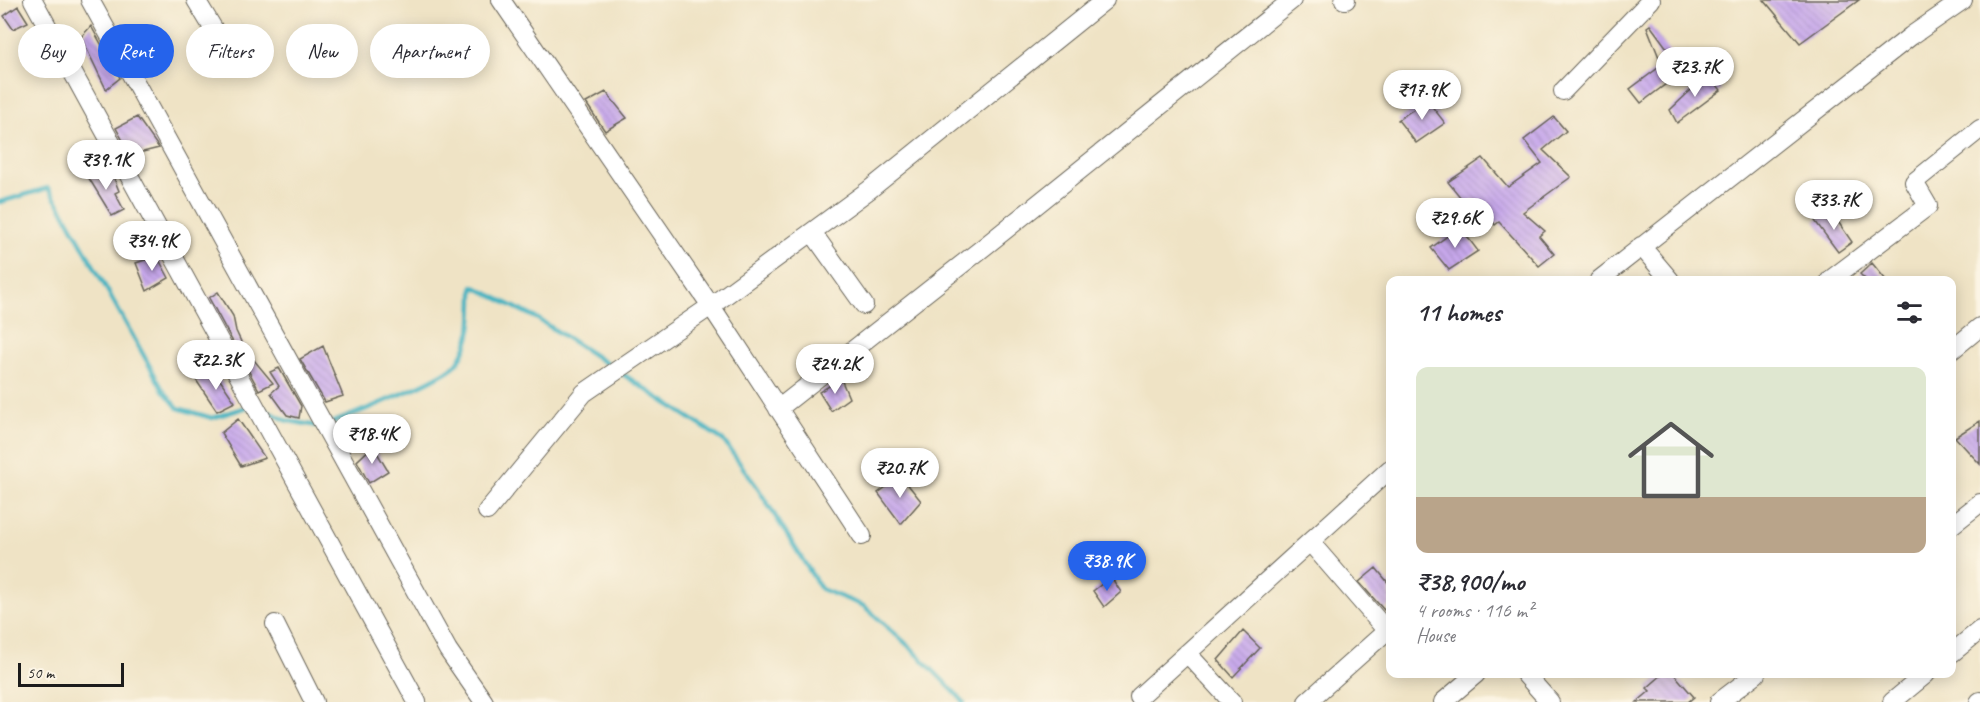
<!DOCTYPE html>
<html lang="en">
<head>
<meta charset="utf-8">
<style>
	body { margin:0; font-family:Caveat,sans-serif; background:#f7f7f7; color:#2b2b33; height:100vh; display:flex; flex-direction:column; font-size:22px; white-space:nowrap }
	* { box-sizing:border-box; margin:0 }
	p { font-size:20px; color:#7c7c81 }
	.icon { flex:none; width:33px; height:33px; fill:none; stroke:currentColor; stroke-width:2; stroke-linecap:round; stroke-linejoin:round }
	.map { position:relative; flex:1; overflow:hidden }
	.panel { position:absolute; left:1386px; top:276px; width:570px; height:402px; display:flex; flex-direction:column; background:#fff; border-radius:12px; box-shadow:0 3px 15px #0003 }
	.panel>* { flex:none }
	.guide { position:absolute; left:18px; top:24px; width:570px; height:54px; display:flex; gap:12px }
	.scale { position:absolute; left:18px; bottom:15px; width:106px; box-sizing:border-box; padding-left:6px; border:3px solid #1c1c1c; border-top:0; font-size:16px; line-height:21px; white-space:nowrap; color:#1c1c1c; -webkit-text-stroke:4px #fcf5e5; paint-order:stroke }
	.price { position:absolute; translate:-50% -51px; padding:0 14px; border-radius:21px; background:#fff; color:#222; font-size:20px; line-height:39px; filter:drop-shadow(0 2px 3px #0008) }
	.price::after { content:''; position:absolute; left:50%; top:36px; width:18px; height:14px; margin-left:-9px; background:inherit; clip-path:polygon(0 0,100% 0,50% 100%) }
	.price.selected { background:#2563eb; color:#fff }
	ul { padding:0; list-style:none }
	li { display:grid; align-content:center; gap:12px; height:318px; padding:0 30px }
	li span { display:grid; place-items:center; height:186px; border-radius:12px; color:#555 }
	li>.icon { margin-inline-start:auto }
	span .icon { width:108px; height:108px; fill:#fffc; stroke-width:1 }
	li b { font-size:26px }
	h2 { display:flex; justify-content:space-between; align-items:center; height:72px; padding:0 30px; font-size:26px }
	.pill { padding:0 21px; border-radius:27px; background:#fff; box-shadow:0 3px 15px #0003; font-size:21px; line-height:54px }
	.pill.selected { background:#2563eb; color:#fff }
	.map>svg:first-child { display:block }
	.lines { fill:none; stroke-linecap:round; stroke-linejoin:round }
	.stream { stroke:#45b3c1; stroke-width:4.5 }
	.building { fill:url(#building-back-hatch) }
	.minor-casing { stroke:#666257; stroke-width:20 }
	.minor { stroke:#fff; stroke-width:18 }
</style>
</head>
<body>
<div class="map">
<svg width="1980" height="702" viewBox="0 0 1980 702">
	<defs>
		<pattern id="building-back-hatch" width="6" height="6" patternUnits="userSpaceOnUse" patternTransform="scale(1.5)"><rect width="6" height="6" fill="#c7a8eb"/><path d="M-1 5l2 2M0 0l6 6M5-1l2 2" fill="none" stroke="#aa90c9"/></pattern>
	</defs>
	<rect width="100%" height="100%" fill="#fcf5e5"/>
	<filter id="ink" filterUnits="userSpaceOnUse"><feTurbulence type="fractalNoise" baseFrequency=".0167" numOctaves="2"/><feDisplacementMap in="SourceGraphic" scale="12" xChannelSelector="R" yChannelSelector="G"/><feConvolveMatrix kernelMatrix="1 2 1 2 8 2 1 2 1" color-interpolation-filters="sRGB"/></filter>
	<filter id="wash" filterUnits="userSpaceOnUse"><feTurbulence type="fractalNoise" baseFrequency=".008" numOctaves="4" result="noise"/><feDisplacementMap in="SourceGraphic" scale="24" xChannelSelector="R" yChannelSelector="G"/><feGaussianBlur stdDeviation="1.35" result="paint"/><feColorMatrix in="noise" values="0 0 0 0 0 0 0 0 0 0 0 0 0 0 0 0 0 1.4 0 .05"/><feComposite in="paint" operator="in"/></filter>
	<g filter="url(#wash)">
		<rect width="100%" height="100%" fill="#efe3c5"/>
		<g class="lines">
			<path class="stream" d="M0 202 48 188 62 209 163 390 178 408 212 418 250 406
				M621 373 723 440 757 487 821 589 864 606 911 648 964 702
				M263 409 288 421 318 426
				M328 424C350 416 449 377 458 362 474 339 473 313 473 286L538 319 612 367"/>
		</g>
		<g id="blocks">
			<path class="building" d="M1764 0H1859L1800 43Z
				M18 6 28 22 13 29 4 16Z
				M1650 25 1675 59 1671 63 1679 74 1641 103 1630 89 1662 65 1647 27Z
				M91 26 120 78 106 89 81 37Z
				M1708 74 1721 90 1677 123 1670 110Z
				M606 92 627 118 605 131 586 103Z
				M1427 100 1445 123 1416 143 1398 120Z
				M137 117 159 148 131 155 116 128Z
				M1554 117 1566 131 1543 150 1571 177 1523 212 1545 231 1539 236 1554 254 1539 266 1499 222 1495 225 1474 199 1466 204 1448 182 1483 158 1508 187 1542 163 1524 140Z
				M85 165 104 182 113 176 119 191 115 193 124 210 112 216 82 167Z
				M1830 210 1852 242 1838 252 1815 221Z
				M1460 227 1478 251 1449 270 1431 248Z
				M157 256 169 278 147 291 136 263Z
				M1872 263 1886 280H1866L1860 274Z
				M218 292 233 316 236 331 244 348 273 383 259 390 209 298Z
				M323 346 343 396 325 402 300 359Z
				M279 368 301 406 299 418 287 415 271 393 279 386 270 372Z
				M214 371 235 402 217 411 196 380Z
				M841 379 849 398 831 411 819 392Z
				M238 419 265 458 241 466 221 433Z
				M1980 421V464L1955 437Z
				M373 446 388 471 369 483 357 461Z
				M901 476 921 501 901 524 878 493Z
				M1376 568 1390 585V605L1384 610 1359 582Z
				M1111 577 1121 592 1104 607 1093 591Z
				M1243 631 1260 648 1233 677 1218 660Z
				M1663 674H1674L1694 697 1688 702H1637L1650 691 1647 688Z"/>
		</g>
	</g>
	<g filter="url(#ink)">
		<use href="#blocks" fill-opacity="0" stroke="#666257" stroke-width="1.5"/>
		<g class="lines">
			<g class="minor-casing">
				<path id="minor" d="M33 0 417 702
					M90 0 448 650 484 702
					M196 0 228 53
					M501 0 711 306 862 536
					M1344 0H1346
					M1563 91 1651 0
					M812 232 864 305
					M1641 246 1670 280
					M1599 280 1911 36 1963 0
					M1830 280 1928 206 1914 182 1980 129
					M1952 350 1980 327
					M778 409 984 247 1292 0
					M487 511 584 393 711 306 869 190 1105 0
					M1952 525 1980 503
					M1310 542 1387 631
					M275 624 314 702
					M1187 653 1232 702
					M1952 653 1980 630
					M1525 674 1550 702
					M1139 697 1390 469
					M1307 702 1390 628
					M1443 702 1476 674
					M1719 702 1756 674
					M1892 702 1926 674
					M1979 702 1980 701"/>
			</g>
			<use href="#minor" class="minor"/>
		</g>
	</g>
</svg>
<div class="scale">50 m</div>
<b class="price" style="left:1695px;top:98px">₹23.7K</b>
<b class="price" style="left:1422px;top:121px">₹17.9K</b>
<b class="price" style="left:106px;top:191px">₹39.1K</b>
<b class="price" style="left:1834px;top:231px">₹33.7K</b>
<b class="price" style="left:1455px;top:249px">₹29.6K</b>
<b class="price" style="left:152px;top:272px">₹34.9K</b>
<b class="price" style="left:216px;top:391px">₹22.3K</b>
<b class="price" style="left:835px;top:395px">₹24.2K</b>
<b class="price" style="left:372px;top:465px">₹18.4K</b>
<b class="price" style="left:900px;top:499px">₹20.7K</b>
<b class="price selected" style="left:1107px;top:592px">₹38.9K</b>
<div class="guide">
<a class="pill">Buy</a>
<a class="pill selected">Rent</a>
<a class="pill">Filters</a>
<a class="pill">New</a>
<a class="pill">Apartment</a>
</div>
<section class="panel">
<h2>11 homes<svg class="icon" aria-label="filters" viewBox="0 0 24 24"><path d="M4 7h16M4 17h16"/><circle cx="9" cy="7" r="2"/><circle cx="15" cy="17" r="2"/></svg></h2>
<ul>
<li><span style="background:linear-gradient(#dfe7d0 70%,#b9a48a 0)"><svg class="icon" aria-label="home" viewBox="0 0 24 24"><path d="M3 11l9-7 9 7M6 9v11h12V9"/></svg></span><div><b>₹38,900/mo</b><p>4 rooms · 116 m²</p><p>House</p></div></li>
</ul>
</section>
</div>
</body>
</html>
